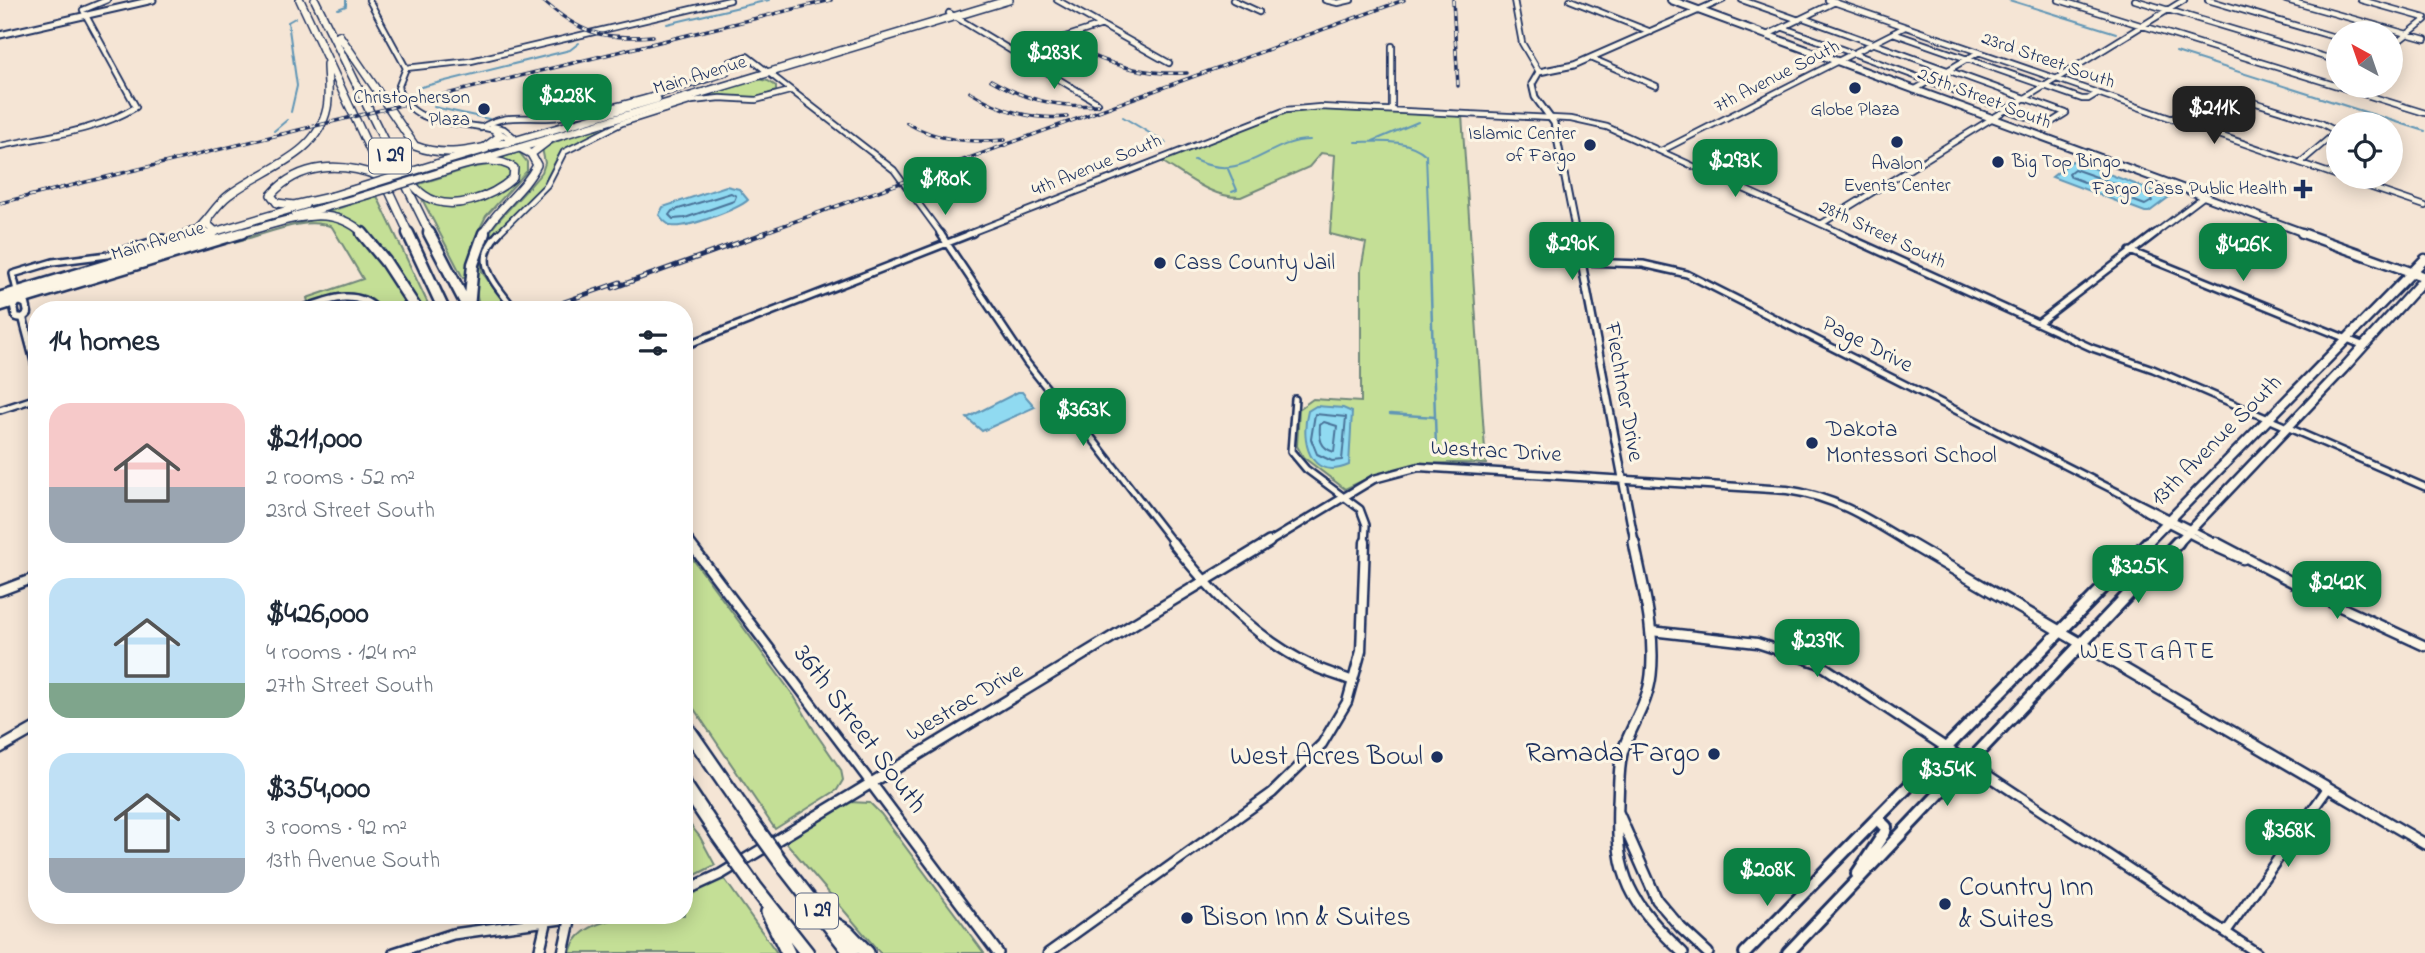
<!DOCTYPE html>
<html lang="en">
<head>
<meta charset="utf-8">
<style>
	body { margin:0; font-family:"Indie Flower",sans-serif; background:#f2f2f3; color:#1f2937; height:100vh; display:flex; flex-direction:column; font-size:26px; white-space:nowrap }
	* { box-sizing:border-box; margin:0 }
	p { font-size:23px; color:#747a83 }
	.icon { flex:none; width:38px; height:38px; fill:none; stroke:currentColor; stroke-width:2; stroke-linecap:round; stroke-linejoin:round }
	.map { position:relative; flex:1; overflow:hidden }
	.panel { position:absolute; left:28px; top:301px; width:665px; height:623px; display:flex; flex-direction:column; background:#fff; border-radius:28px; box-shadow:0 4px 18px #0003 }
	.panel>* { flex:none }
	.needle { width:46px; rotate:320deg }
	.tools { position:absolute; left:2326px; top:21px; display:grid; gap:14px }
	.tools a { display:grid; place-items:center; width:77px; height:77px; border-radius:50%; background:#fff; box-shadow:0 4px 18px #0003; font-size:35px }
	.price { position:absolute; translate:-50% -60px; padding:0 16px; border-radius:14px; background:#0b8043; color:#fff; font-size:23px; line-height:46px; filter:drop-shadow(0 2px 4px #0008) }
	.price::after { content:''; position:absolute; left:50%; top:42px; width:21px; height:16px; margin-left:-10px; background:inherit; clip-path:polygon(0 0,100% 0,50% 100%) }
	.price.selected { background:#222; color:#fff }
	ul { padding:0; list-style:none }
	li { display:flex; align-items:center; gap:21px; height:175px; padding:0 21px }
	li span { display:grid; place-items:center; flex:none; width:196px; height:140px; border-radius:21px; color:#555 }
	li>.icon { margin-inline-start:auto }
	span .icon { width:84px; height:84px; fill:#fffc; stroke-width:1 }
	li b { font-size:30px }
	h2 { display:flex; justify-content:space-between; align-items:center; height:84px; padding:0 21px; font-size:30px }
	.map>svg:first-child { display:block }
	.green { fill:#c4df96; stroke:#70877a; stroke-width:2 }
	.water { fill:#90daf1; stroke:#6196b6; stroke-width:2 }
	.lines { fill:none; stroke-linecap:round; stroke-linejoin:round }
	.shore { stroke:#4a7399; stroke-width:2 }
	.stream-far1 { stroke:#6196b6; stroke-width:2 }
	.stream { stroke:#6196b6; stroke-width:2.5 }
	.minor-far2-casing { stroke:#1b2f5e; stroke-width:8 }
	.minor-far1-casing { stroke:#1b2f5e; stroke-width:10 }
	.minor-casing { stroke:#1b2f5e; stroke-width:13 }
	.tertiary-far2-casing { stroke:#1b2f5e; stroke-width:9 }
	.tertiary-far1-casing { stroke:#1b2f5e; stroke-width:11 }
	.tertiary-casing { stroke:#1b2f5e; stroke-width:14 }
	.secondary-far2-casing { stroke:#1b2f5e; stroke-width:10 }
	.secondary-far1-casing { stroke:#1b2f5e; stroke-width:13 }
	.secondary-casing { stroke:#1b2f5e; stroke-width:16 }
	.primary-far1-casing { stroke:#1b2f5e; stroke-width:10 }
	.primary-casing { stroke:#1b2f5e; stroke-width:14 }
	.motorway-far2-casing { stroke:#1b2f5e; stroke-width:10 }
	.motorway-far1-casing { stroke:#1b2f5e; stroke-width:15 }
	.motorway-casing { stroke:#1b2f5e; stroke-width:18 }
	.minor-far2 { stroke:#fcf5e5; stroke-width:4.5 }
	.minor-far1 { stroke:#fcf5e5; stroke-width:5 }
	.minor { stroke:#fcf5e5; stroke-width:8 }
	.tertiary-far2 { stroke:#fcf5e5; stroke-width:5 }
	.tertiary-far1 { stroke:#fcf5e5; stroke-width:6 }
	.tertiary { stroke:#fcf5e5; stroke-width:9 }
	.secondary-far2 { stroke:#fcf5e5; stroke-width:6 }
	.secondary-far1 { stroke:#fcf5e5; stroke-width:8 }
	.secondary { stroke:#fcf5e5; stroke-width:10 }
	.primary-far1 { stroke:#fcf5e5; stroke-width:7 }
	.primary { stroke:#fcf5e5; stroke-width:9 }
	.motorway-far2 { stroke:#fcf5e5; stroke-width:7 }
	.motorway-far1 { stroke:#fcf5e5; stroke-width:10 }
	.motorway { stroke:#fcf5e5; stroke-width:13 }
	.rail-far1-casing { stroke:#1b2f5e; stroke-width:3.5 }
	.rail-casing { stroke:#1b2f5e; stroke-width:5 }
	.rail-far1 { stroke:#fcf5e5; stroke-width:2; stroke-dasharray:5; stroke-linecap:butt }
	.rail { stroke:#fcf5e5; stroke-width:2.5; stroke-dasharray:7; stroke-linecap:butt }
	.primary-bridge-casing { stroke:#1b2f5e; stroke-width:10; stroke-linecap:butt }
	.motorway-bridge-casing { stroke:#1b2f5e; stroke-width:18; stroke-linecap:butt }
	.primary-bridge { stroke:#fcf5e5; stroke-width:7 }
	.motorway-bridge { stroke:#fcf5e5; stroke-width:13 }
	.poi-dot { fill:#1b2f5e; stroke:#fcf5e5; stroke-width:2.5 }
	.labels { text-anchor:middle; dominant-baseline:central; stroke-width:6; stroke-linejoin:round; paint-order:stroke }
	.far-street-label { font-size:19px; fill:#1b2f5e; stroke:#fcf5e5 }
	.far-poi-label { font-size:19px; fill:#1b2f5e; stroke:#fcf5e5; text-anchor:end }
	.shield { fill:#fcf5e5; stroke:#5e6a86; stroke-width:2 }
	.shield-label { font-size:21px; font-weight:bold; fill:#1b2f5e }
	.poi-label { font-size:23px; fill:#1b2f5e; stroke:#fcf5e5; text-anchor:start }
	.street-label { font-size:23px; fill:#1b2f5e; stroke:#fcf5e5 }
	.neighbourhood-label { font-size:24px; letter-spacing:2px; fill:#1b2f5e; stroke:#fcf5e5 }
	.near-street-label { font-size:28px; fill:#1b2f5e; stroke:#fcf5e5 }
	.near-poi-label { font-size:28px; fill:#1b2f5e; stroke:#fcf5e5; text-anchor:end }
</style>
</head>
<body>
<div class="map">
<svg width="2425" height="953" viewBox="0 0 2425 953">
	<rect width="100%" height="100%" fill="#f5e5d5"/>
	<filter id="ink" filterUnits="userSpaceOnUse"><feTurbulence type="fractalNoise" baseFrequency=".0143" numOctaves="2"/><feDisplacementMap in="SourceGraphic" scale="14" xChannelSelector="R" yChannelSelector="G"/><feConvolveMatrix kernelMatrix="1 2 1 2 8 2 1 2 1" color-interpolation-filters="sRGB"/></filter>
	<g filter="url(#ink)">
		<path class="green" d="M759 79 768 81 776 86V91L755 98 716 96 685 101 638 115 561 151 541 189 489 238 480 255 482 272 510 310H481C457 243 506 218 542 172L545 163 542 148 570 136Z
			M1314 109 1462 115 1486 464C1431 461 1394 463 1345 489L1303 457 1297 446 1299 409 1313 399 1361 402V270L1366 243 1330 234 1335 155 1321 153 1309 167 1241 197C1211 198 1185 175 1161 161L1277 114Z
			M519 152 527 162V171L486 216 473 242 466 276 463 278 423 201 440 203 471 201 515 178 518 170 515 164 498 159Z
			M494 164 509 167 510 175C496 195 451 208 429 195 425 193 420 188 416 185L470 168Z
			M377 196 431 310H423C410 290 371 228 351 220 341 215 329 216 318 215Z
			M311 220C324 219 338 218 349 226 368 241 399 288 412 310H382C363 281 334 301 308 302L307 298 363 279 332 227C301 214 259 239 228 243Z
			M684 547 794 696 815 732 841 770 843 780 837 790 775 829 684 694Z
			M849 802 870 803 881 814 984 953H880L784 840Z
			M684 817 700 837 715 865 684 881Z
			M723 877 777 953H570C579 912 651 915 684 915V897Z"/>
		<path class="water" d="M2072 161 2080 163 2169 197 2149 212H2145L2052 177Z
			M726 186 739 189 748 200C738 209 686 229 672 226 666 224 663 220 659 215L663 207Z
			M1018 392H1022L1035 407 982 431 967 418Z
			M1316 406 1343 408 1352 412 1349 465C1309 482 1300 440 1308 411Z"/>
		<g class="lines">
			<path class="shore" d="M2074 169 2150 196 2152 201 2145 205 2071 177 2069 173Z
				M731 193 736 196 734 201 685 218 673 219 669 215 672 211Z
				M1315 414 1346 417 1342 460 1332 461 1317 454 1311 439Z
				M1324 422 1337 426 1334 452C1320 448 1319 438 1320 425Z"/>
			<path class="stream-far1" d="M2009 0 2116 33
				M338 9 346 6V0
				M667 24 769 0
				M2176 52 2425 131
				M421 87 570 50 579 43
				M434 107 489 119
				M291 112 297 86 288 22 295 18
				M1123 117 1166 143
				M274 131 287 120
				M1373 141 1418 122
				M1355 142C1379 142 1407 138 1426 155L1429 234
				M1194 160C1247 184 1266 140 1310 140
				M1228 169 1237 190 1232 192"/>
			<path class="stream" d="M1429 233 1436 447
				M1390 414 1435 417"/>
			<g class="minor-far2-casing">
				<path id="minor-far2" d="M369 0 406 68 398 88C413 130 458 119 494 130 501 132 506 137 513 141
					M1057 0 1169 63
					M1233 0 1259 12
					M1325 0 1338 3 1351 0
					M1514 0 1522 43 1539 72
					M1570 0 1651 32
					M1742 0 1799 20
					M1828 0 2338 176
					M2059 0 2425 113
					M2135 0 2338 61
					M2208 0 2338 38
					M2286 0 2425 39
					M2361 0 2425 18
					M949 13 1098 103
					M1784 28 2043 123H2050L2066 113 1803 18
					M1893 33 2082 99H2088L2098 93
					M1767 35 1835 2
					M1392 46V110
					M2390 48 2425 20
					M1016 53 1102 25
					M1591 58 1656 86
					M406 68 471 61 730 0
					M1914 90 1979 52
					M2172 119 2206 94 2221 92 2321 123 2332 129 2333 135 2300 163
					M492 126 504 129 514 137 513 141
					M481 128C507 111 531 121 559 117 616 109 672 91 726 73L730 62 747 56 894 170 941 234
					M0 146C45 136 96 132 136 107L83 10 107 0
					M1661 151 1905 27
					M2340 177 2425 206
					M1821 224 2184 0
					M498 234 547 185 564 152 622 123 692 101 720 98 756 100 790 91
					M968 234 1286 110 1320 107 1571 119 1607 127 1843 234
					M2154 234 2203 197"/>
			</g>
			<g class="minor-far1-casing">
				<path id="minor-far1" d="M499 233C470 262 496 284 515 310
					M940 233 1027 363 1070 417 1091 437 1174 544
					M1839 233 2092 348 2153 369 2425 487
					M2130 251 2362 345
					M1582 262 1643 264 1687 274 2220 544
					M18 295 13 274 53 262 108 255 163 238
					M2038 323 2156 233
					M684 346 973 233
					M1295 399 1291 451 1306 469 1360 509 1366 525 1365 544
					M0 410 37 398
					M2125 497 2146 512 2208 544
					M684 536 690 544"/>
			</g>
			<g class="minor-casing">
				<path id="minor" d="M689 542 871 783
					M1172 542C1210 590 1256 640 1313 666 1326 672 1340 676 1353 681
					M2205 542 2243 559
					M2216 542 2334 604 2425 646
					M0 591 37 577
					M1651 631 1757 643 1818 663 2257 953
					M2226 932 2328 788
					M1048 953 1272 793 1322 744 1347 702 1361 651 1365 542"/>
			</g>
			<g class="tertiary-far2-casing">
				<path id="tertiary-far2" d="M0 35 153 0
					M1576 234 1554 123 1535 97 1532 84 1539 72 1574 65 1722 0"/>
			</g>
			<g class="tertiary-far1-casing">
				<path id="tertiary-far1" d="M1576 233 1635 544
					M18 300 26 304 28 313 23 318 16 317 14 307Z
					M300 310C327 301 354 287 377 310
					M23 318 37 371
					M1266 544 1374 479 1419 467 1787 490C1836 497 1869 519 1910 544"/>
			</g>
			<g class="tertiary-casing">
				<path id="tertiary" d="M1634 542C1642 585 1656 631 1651 675 1648 703 1632 724 1623 750 1618 767 1619 785 1618 803 1615 878 1630 902 1683 953
					M1907 542 2425 844
					M0 748 37 727
					M871 783 998 953
					M1618 812 1657 900 1681 928 1708 953
					M684 891 721 874 1269 542
					M394 953 453 934 591 915
					M539 953 548 915
					M563 953 571 916"/>
			</g>
			<g class="secondary-far2-casing">
				<path id="secondary-far2" d="M1671 0 2307 234"/>
			</g>
			<g class="secondary-far1-casing">
				<path id="secondary-far1" d="M2302 233 2425 277
					M2146 544 2425 259
					M2177 544 2343 369 2425 278"/>
			</g>
			<g class="secondary-casing">
				<path id="secondary" d="M1857 874 1885 832 1886 827 1878 819
					M1745 953 2148 542
					M1788 953 2178 542"/>
			</g>
			<g class="primary-far1-casing">
				<path id="primary-far1" d="M507 143 657 99
					M485 147 500 136 495 130
					M476 161 1009 0
					M436 164 486 149
					M326 198 352 190
					M295 216 357 198
					M207 234 305 205
					M236 234 254 229"/>
			</g>
			<g class="primary-casing">
				<path id="primary" d="M0 297 213 233
					M0 306 242 233"/>
			</g>
			<g class="motorway-far2-casing">
				<path id="motorway-far2" d="M300 0 409 234
					M315 0 430 234
					M339 35 415 146C448 159 480 148 513 141
					M531 154 552 138
					M405 174C411 182 416 190 424 195 450 214 492 197 513 178L514 168C490 153 463 166 438 173
					M334 196 294 205 277 203 271 195C300 162 342 162 381 177
					M209 217 207 224 216 232
					M245 232C285 221 330 201 364 234
					M192 234C207 224 214 206 229 195 264 168 317 157 327 108 330 93 327 78 327 64
					M483 234C497 208 524 191 537 165L531 154 520 148"/>
			</g>
			<g class="motorway-far1-casing">
				<path id="motorway-far1" d="M362 233 385 261 417 310
					M408 233 444 310
					M429 233 469 310
					M166 247 194 233
					M469 308 473 264 484 233"/>
			</g>
			<g class="motorway-casing">
				<path id="motorway" d="M684 724 749 818
					M684 784 718 835
					M785 868 851 953
					M754 886 807 953
					M768 912 788 953
					M829 921 847 932 867 953"/>
			</g>
			<use href="#minor-far2" class="minor-far2"/>
			<use href="#minor-far1" class="minor-far1"/>
			<use href="#minor" class="minor"/>
			<use href="#tertiary-far2" class="tertiary-far2"/>
			<use href="#tertiary-far1" class="tertiary-far1"/>
			<use href="#tertiary" class="tertiary"/>
			<use href="#secondary-far2" class="secondary-far2"/>
			<use href="#secondary-far1" class="secondary-far1"/>
			<use href="#secondary" class="secondary"/>
			<use href="#primary-far1" class="primary-far1"/>
			<use href="#primary" class="primary"/>
			<use href="#motorway-far2" class="motorway-far2"/>
			<use href="#motorway-far1" class="motorway-far1"/>
			<use href="#motorway" class="motorway"/>
			<g class="rail-far1-casing">
				<path id="rail-far1" d="M542 0C581 34 602 40 653 36
					M1453 0 1458 86
					M1073 46C1110 66 1145 75 1187 73
					M991 80C1026 100 1059 108 1099 105
					M970 92C1001 111 1031 120 1067 117
					M907 123C938 141 970 143 1005 140
					M0 203 831 0
					M760 234 1404 0"/>
			</g>
			<g class="rail-casing">
				<path id="rail" d="M613 288 765 233
					M564 302 620 282"/>
			</g>
			<use href="#rail-far1" class="rail-far1"/>
			<use href="#rail" class="rail"/>
			<g class="primary-bridge-casing">
				<path id="primary-bridge" d="M352 190 436 164
					M357 198 438 173"/>
			</g>
			<g class="motorway-bridge-casing">
				<path id="motorway-bridge" d="M749 818 785 868
					M718 835 754 886"/>
			</g>
			<use href="#primary-bridge" class="primary-bridge"/>
			<use href="#motorway-bridge" class="motorway-bridge"/>
		</g>
	</g>
	<g class="poi-dot">
		<circle cx="1855" cy="88" r="7"/>
		<circle cx="484" cy="109" r="7"/>
		<circle cx="1897" cy="142" r="7"/>
		<circle cx="1590" cy="145" r="7"/>
		<circle cx="1998" cy="162" r="7"/>
		<path d="M2299.5 178.5h7v7h7v7h-7v7h-7v-7h-7v-7h7z"/>
		<circle cx="1160" cy="263" r="7"/>
		<circle cx="1812" cy="443" r="7"/>
		<circle cx="1714" cy="754" r="7"/>
		<circle cx="1437" cy="757" r="7"/>
		<circle cx="1945" cy="904" r="7"/>
		<circle cx="1187" cy="918" r="7"/>
	</g>
	<g class="labels">
		<g class="far-street-label">
			<text transform="translate(2048 61) rotate(19)">23rd Street South</text>
			<text transform="translate(700 76) rotate(-17)">Main Avenue</text>
			<text transform="translate(1777 77) rotate(-27)">7th Avenue South</text>
			<text transform="translate(1984 99) rotate(21)">25th Street South</text>
			<text transform="translate(1097 166) rotate(-22)">4th Avenue South</text>
			<text transform="translate(1882 235) rotate(25)">28th Street South</text>
			<text transform="translate(158 242) rotate(-17)">Main Avenue</text>
		</g>
		<g class="far-poi-label">
			<text x="470" y="98">Christopherson<tspan x="470" dy="22">Plaza</tspan></text>
			<text x="1855" y="110" text-anchor="middle">Globe Plaza</text>
			<text x="1576" y="134">Islamic Center<tspan x="1576" dy="22">of Fargo</tspan></text>
			<text x="2012" y="162" text-anchor="start">Big Top Bingo</text>
			<text x="1897" y="164" text-anchor="middle">Avalon<tspan x="1897" dy="22">Events Center</tspan></text>
			<text x="2287" y="189">Fargo Cass Public Health</text>
		</g>
		<g class="shield">
			<rect x="369" y="138.5" width="42" height="35" rx="5"/>
			<rect x="796" y="893.5" width="42" height="35" rx="5"/>
		</g>
		<g class="shield-label">
			<text x="390" y="156">I 29</text>
			<text x="817" y="911">I 29</text>
		</g>
		<g class="poi-label">
			<text x="1174" y="263">Cass County Jail</text>
			<text x="1826" y="430">Dakota<tspan x="1826" dy="26">Montessori School</tspan></text>
		</g>
		<g class="street-label">
			<text transform="translate(1867 345) rotate(27)">Page Drive</text>
			<text transform="translate(1623 392) rotate(80)">Fiechtner Drive</text>
			<text transform="translate(2217 441) rotate(-45)">13th Avenue South</text>
			<text transform="translate(1496 452) rotate(3)">Westrac Drive</text>
			<text transform="translate(965 703) rotate(-31)">Westrac Drive</text>
		</g>
		<g class="neighbourhood-label">
			<text x="2148" y="652">WESTGATE</text>
		</g>
		<g class="near-street-label">
			<text transform="translate(859 730) rotate(53)">36th Street South</text>
		</g>
		<g class="near-poi-label">
			<text x="1700" y="754">Ramada Fargo</text>
			<text x="1423" y="757">West Acres Bowl</text>
			<text x="1959" y="888" text-anchor="start">Country Inn<tspan x="1959" dy="32">&amp; Suites</tspan></text>
			<text x="1201" y="918" text-anchor="start">Bison Inn &amp; Suites</text>
		</g>
	</g>
</svg>
<div class="tools">
<a><svg class="needle" viewBox="-14 -14 28 28"><path d="M0-13l5 13h-10z" fill="#e53935"/><path d="M0 13l5-13h-10z" fill="#747a83"/></svg></a>
<a><svg class="icon" aria-label="locate" viewBox="0 0 24 24"><circle cx="12" cy="12" r="6"/><path d="M12 2v4M12 18v4M2 12h4M18 12h4"/></svg></a>
</div>
<b class="price" style="left:1054px;top:91px">$283K</b>
<b class="price" style="left:567px;top:134px">$228K</b>
<b class="price selected" style="left:2214px;top:146px">$211K</b>
<b class="price" style="left:1735px;top:199px">$293K</b>
<b class="price" style="left:945px;top:217px">$180K</b>
<b class="price" style="left:1572px;top:282px">$290K</b>
<b class="price" style="left:2243px;top:283px">$426K</b>
<b class="price" style="left:1083px;top:448px">$363K</b>
<b class="price" style="left:2138px;top:605px">$325K</b>
<b class="price" style="left:2337px;top:621px">$242K</b>
<b class="price" style="left:1817px;top:679px">$239K</b>
<b class="price" style="left:1947px;top:808px">$354K</b>
<b class="price" style="left:2288px;top:869px">$368K</b>
<b class="price" style="left:1767px;top:908px">$208K</b>
<section class="panel">
<h2>14 homes<svg class="icon" aria-label="filters" viewBox="0 0 24 24"><path d="M4 7h16M4 17h16"/><circle cx="9" cy="7" r="2"/><circle cx="15" cy="17" r="2"/></svg></h2>
<ul>
<li><span style="background:linear-gradient(#f6c9c9 60%,#9aa5b1 0)"><svg class="icon" aria-label="home" viewBox="0 0 24 24"><path d="M3 11l9-7 9 7M6 9v11h12V9"/></svg></span><div><b>$211,000</b><p>2 rooms · 52 m²</p><p>23rd Street South</p></div></li>
<li><span style="background:linear-gradient(#bfe0f5 75%,#7fa58c 0)"><svg class="icon" aria-label="home" viewBox="0 0 24 24"><path d="M3 11l9-7 9 7M6 9v11h12V9"/></svg></span><div><b>$426,000</b><p>4 rooms · 124 m²</p><p>27th Street South</p></div></li>
<li><span style="background:linear-gradient(#bfe0f5 75%,#9aa5b1 0)"><svg class="icon" aria-label="home" viewBox="0 0 24 24"><path d="M3 11l9-7 9 7M6 9v11h12V9"/></svg></span><div><b>$354,000</b><p>3 rooms · 92 m²</p><p>13th Avenue South</p></div></li>
</ul>
</section>
</div>
</body>
</html>
